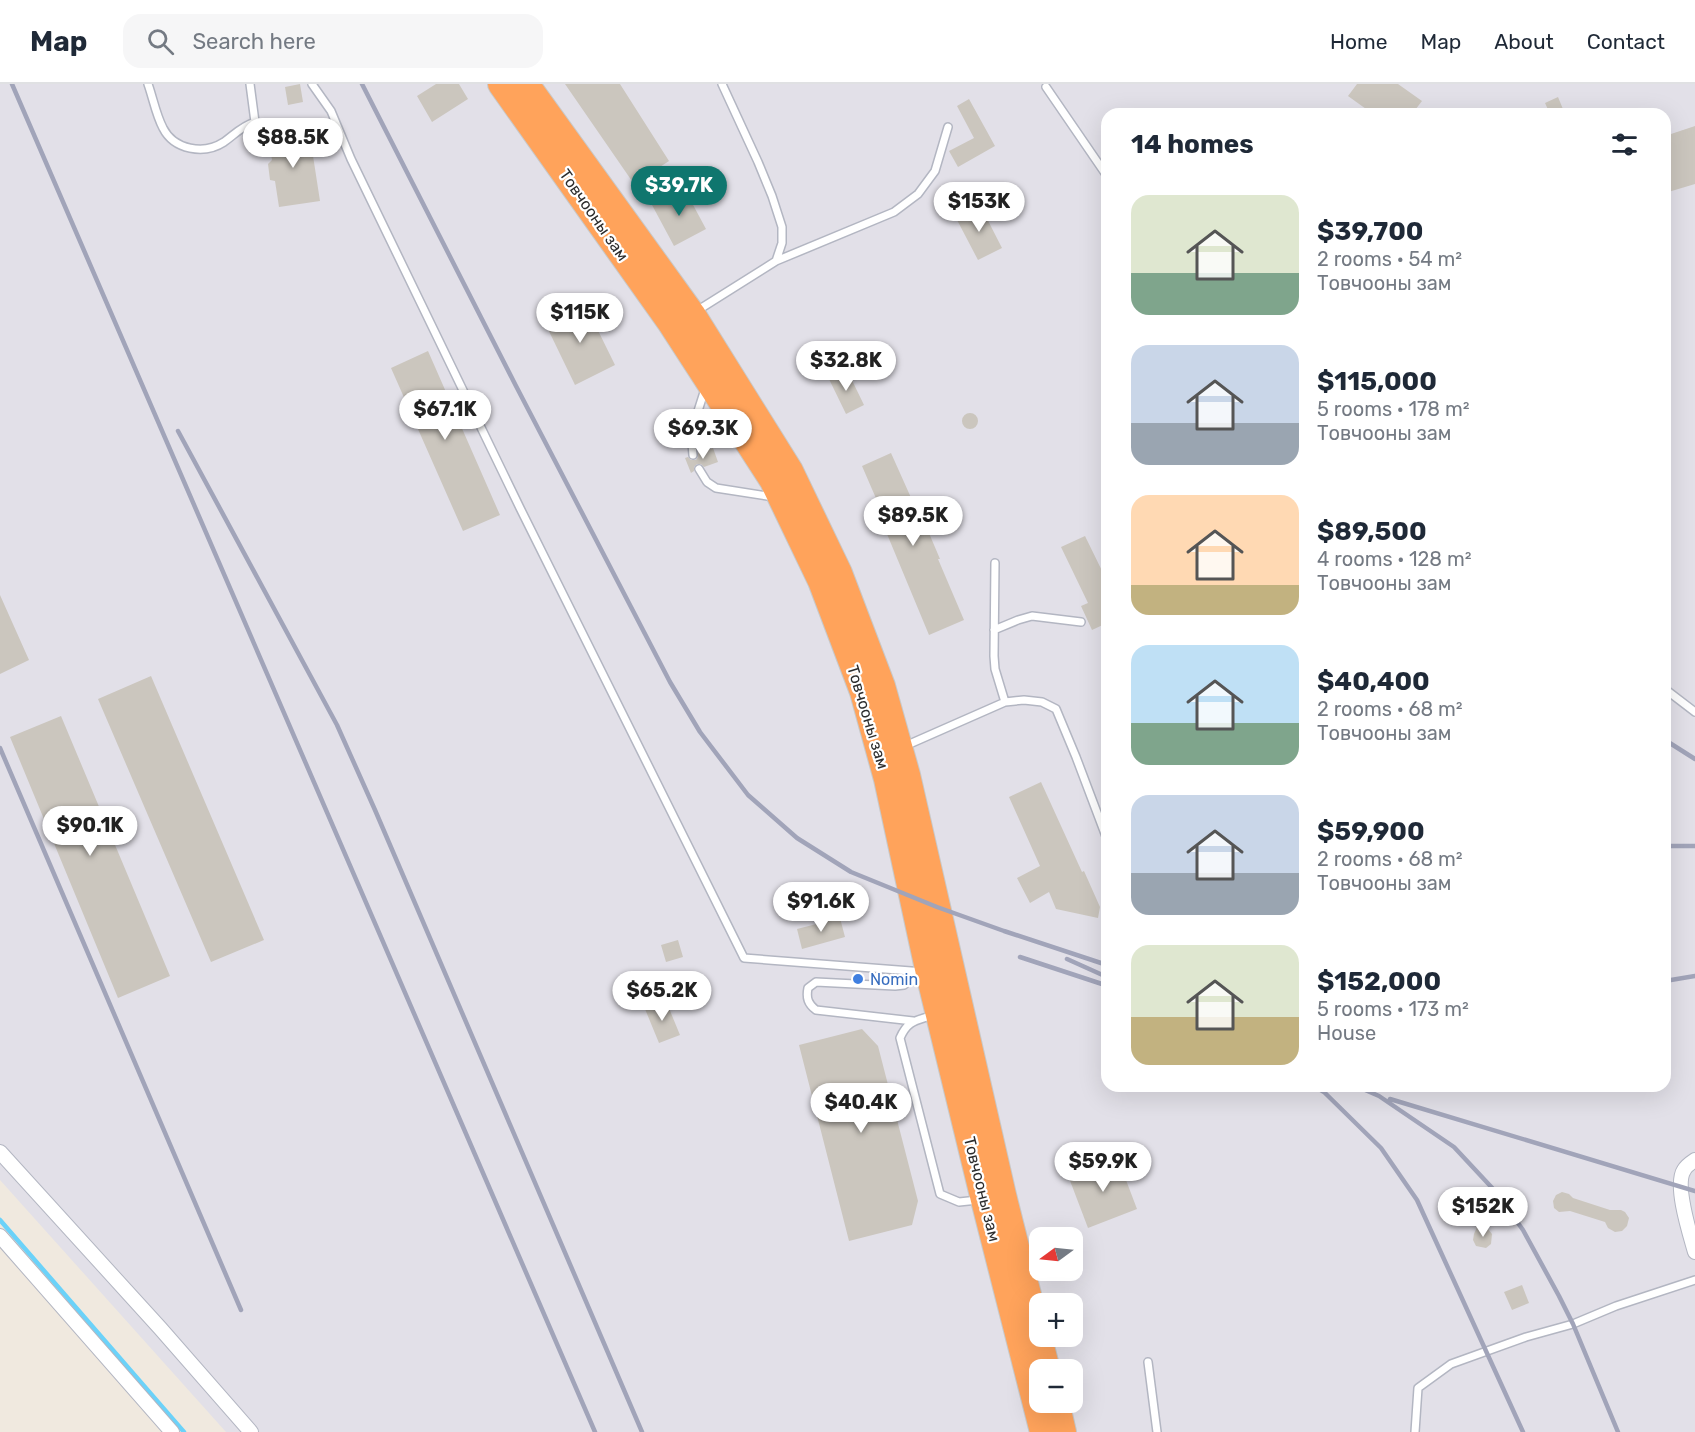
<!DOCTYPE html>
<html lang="en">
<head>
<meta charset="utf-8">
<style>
	body { margin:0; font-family:Rubik,sans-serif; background:#f6f6f7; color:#1f2937; height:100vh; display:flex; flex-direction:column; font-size:22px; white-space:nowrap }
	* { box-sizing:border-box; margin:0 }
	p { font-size:20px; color:#747a83 }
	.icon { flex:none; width:33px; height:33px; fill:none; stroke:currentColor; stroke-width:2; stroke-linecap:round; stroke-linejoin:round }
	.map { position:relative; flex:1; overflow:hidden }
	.sheet { position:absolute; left:1101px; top:24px; width:570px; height:984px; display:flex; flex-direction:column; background:#fff; border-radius:18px; box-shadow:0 6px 24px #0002 }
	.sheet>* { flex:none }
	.needle { width:39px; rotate:255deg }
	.tools { position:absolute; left:1029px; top:1143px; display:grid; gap:12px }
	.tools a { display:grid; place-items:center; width:54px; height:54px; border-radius:12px; background:#fff; box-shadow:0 6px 24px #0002; font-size:30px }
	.price { position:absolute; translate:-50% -51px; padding:0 14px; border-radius:21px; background:#fff; color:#222; font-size:20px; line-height:39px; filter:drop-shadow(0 2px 3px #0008) }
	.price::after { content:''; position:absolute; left:50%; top:36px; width:18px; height:14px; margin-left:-9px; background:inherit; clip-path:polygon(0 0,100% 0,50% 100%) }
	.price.selected { background:#0f766e; color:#fff }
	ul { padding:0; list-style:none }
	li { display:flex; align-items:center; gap:18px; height:150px; padding:0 30px }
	li span { display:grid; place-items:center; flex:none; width:168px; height:120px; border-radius:18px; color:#555 }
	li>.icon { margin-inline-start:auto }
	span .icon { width:72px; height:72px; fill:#fffc; stroke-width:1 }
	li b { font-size:26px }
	h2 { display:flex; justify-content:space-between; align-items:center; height:72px; padding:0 30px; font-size:26px }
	header { display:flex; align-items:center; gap:36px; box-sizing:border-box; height:84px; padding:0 30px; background:#fff; border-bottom:2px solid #e0e1e3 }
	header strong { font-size:28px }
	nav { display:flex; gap:33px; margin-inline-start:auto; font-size:21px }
	.search { width:420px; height:54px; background:#f6f6f7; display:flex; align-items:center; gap:15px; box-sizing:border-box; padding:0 21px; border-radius:18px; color:#747a83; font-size:22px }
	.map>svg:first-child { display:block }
	.industrial { fill:#e2e0e8; fill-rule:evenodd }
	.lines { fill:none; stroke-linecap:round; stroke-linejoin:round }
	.stream { stroke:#6bd2f9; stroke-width:4.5 }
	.building { fill:#cbc6be }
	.lane-casing { stroke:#b3b6c2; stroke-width:10 }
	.street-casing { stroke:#b3b6c2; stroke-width:16 }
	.highway-casing { stroke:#c8c8c8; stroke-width:28 }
	.lane { stroke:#fff; stroke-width:7 }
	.street { stroke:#fff; stroke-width:14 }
	.highway { stroke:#ffa35b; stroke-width:26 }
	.rail { stroke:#a1a4b9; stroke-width:4.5 }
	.shop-dot { fill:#3f7fe0; stroke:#fff; stroke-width:2 }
	.labels { text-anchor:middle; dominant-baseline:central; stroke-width:4.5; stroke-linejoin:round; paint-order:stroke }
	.street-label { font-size:16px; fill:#2d2d2d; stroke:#fff }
	.shop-label { font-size:16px; fill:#366cbe; stroke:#fff; text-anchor:start }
</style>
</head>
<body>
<header>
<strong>Map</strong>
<div class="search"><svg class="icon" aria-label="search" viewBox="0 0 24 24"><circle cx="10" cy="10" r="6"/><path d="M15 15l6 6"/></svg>Search here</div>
<nav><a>Home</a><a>Map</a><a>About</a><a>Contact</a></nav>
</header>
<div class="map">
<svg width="1695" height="1348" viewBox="0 0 1695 1348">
	<rect width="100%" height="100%" fill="#f0e9df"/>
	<path class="industrial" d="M0 0H1695V1348H226L0 1096ZM1107 30H1665V1002H1107ZM1040 1154H1072V1186H1040ZM1040 1220H1072V1252H1040ZM1040 1286H1072V1318H1040Z"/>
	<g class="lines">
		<path class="stream" d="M0 1136 184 1348"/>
	</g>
	<path class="building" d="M300 0 303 18 288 21 285 3Z
		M436 0H459L468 15 432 38 417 12Z
		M565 0H620L669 77 634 100Z
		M1357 0H1398L1422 17 1412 30H1373L1348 12Z
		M1558 13 1565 30H1550L1545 19Z
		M969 15 995 62 958 83 949 67 974 54 957 22Z
		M1695 42V100L1665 109V52Z
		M309 46 320 117 279 123 275 97 270 96 268 80 272 76 268 52Z
		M684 104 706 145 674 162 652 121Z
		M980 121 1002 164 978 176 956 134Z
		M585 220 615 281 575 301 545 239Z
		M428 267 500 431 463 447 391 284Z
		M847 286 864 321 846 330 829 295Z
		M962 337a8 8 0 1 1 16 0a8 8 0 1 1-16 0Z
		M713 364 718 378 704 383 701 380H697L694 383V387L691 389 685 374 688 373 691 376H696L698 373V369Z
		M891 369 921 436 923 435 940 475H938L964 536 929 551 887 450 891 449 862 382Z
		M1085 452 1107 497V539L1092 546 1081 522 1088 519 1061 463Z
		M0 511 29 576 0 590Z
		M151 592 264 856 211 878 98 615Z
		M61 632 170 892 118 914 10 653Z
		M1041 698 1082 788 1084 787 1100 823 1098 834 1056 825 1049 808 1030 819 1017 794 1040 782 1009 713Z
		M840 834 845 853 802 865 797 845Z
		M678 856 683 873 666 878 661 861Z
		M666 917 680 951 659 959 645 925Z
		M862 945 878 962 918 1117 912 1141 849 1157 799 961Z
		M1118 1075 1137 1125 1088 1144 1069 1094Z
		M1562 1108 1569 1110 1573 1114 1610 1126H1621L1625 1128 1629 1134 1627 1142 1622 1147 1615 1148 1608 1144 1605 1138 1570 1127 1559 1128 1554 1124 1553 1117 1556 1111Z
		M1477 1143 1488 1145 1492 1150 1491 1160 1486 1164 1476 1162 1473 1156 1474 1150Z
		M1522 1201 1529 1219 1512 1226 1504 1208Z"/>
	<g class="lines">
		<g class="lane-casing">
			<path id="lane" d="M148 0C153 14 156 31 163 44 174 66 204 71 224 58 235 50 242 42 255 38L250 0
				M312 0 331 27 351 75 520 424 744 874 924 888
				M722 0 758 78 772 112 782 143V159L776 177
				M1046 3 1107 92
				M695 228 776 177 894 128 918 110 935 87 948 43
				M693 371 691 349 705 305
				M699 385 707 398 716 404 774 413
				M995 479 994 572 995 585 1005 618
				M994 546 1018 536 1032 532 1081 538
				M1665 605 1695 628
				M905 662 1005 618 1024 616 1042 618 1056 625 1076 673 1107 755
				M933 931C916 937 908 936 900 954L940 1110 959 1118 978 1116
				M913 937 816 926C808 920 806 914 808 904L816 898 895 902 904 901 918 887
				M1148 1278 1157 1348
				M1415 1348 1418 1304 1451 1280 1526 1253 1573 1240 1616 1222 1695 1196"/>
		</g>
		<g class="street-casing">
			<path id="street" d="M0 1068 160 1244 251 1348
				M1695 1076C1692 1078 1686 1082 1684 1086 1674 1101 1690 1150 1695 1168
				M0 1152 172 1348"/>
		</g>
		<g class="highway-casing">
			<path id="highway" d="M501 0 670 238 773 397 821 497 863 608 887 695 930 894 984 1116 1043 1348
				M526 0 692 230 790 387 839 489 882 602 907 691 1003 1111 1047 1286
				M1056 1318 1063 1348"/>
		</g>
		<use href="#lane" class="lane"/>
		<use href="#street" class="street"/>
		<use href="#highway" class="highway"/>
		<path class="rail" d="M12 0 595 1348
			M362 0 516 302 670 598 700 648 748 711 797 754 851 788 937 823 1004 847 1107 881
			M178 347 337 641 375 726 642 1348
			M1665 656 1695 675
			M0 664 241 1226
			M1665 762H1695
			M1020 873 1105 901
			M1067 875 1107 893
			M1665 897 1695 892
			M1314 1002 1324 1008 1381 1064 1417 1116 1523 1348
			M1356 1002 1379 1012 1454 1063 1495 1107 1523 1146 1559 1212 1573 1240 1618 1348
			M1390 1015 1695 1107"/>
	</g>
	<circle class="shop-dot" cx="858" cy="895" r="6"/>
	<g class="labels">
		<g class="street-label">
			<text transform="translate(594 131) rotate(55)">Товчооны зам</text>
			<text transform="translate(868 633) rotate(73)">Товчооны зам</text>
			<text transform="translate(982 1105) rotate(76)">Товчооны зам</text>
		</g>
		<g class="shop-label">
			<text x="870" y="895">Nomin</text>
		</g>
	</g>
</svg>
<div class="tools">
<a><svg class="needle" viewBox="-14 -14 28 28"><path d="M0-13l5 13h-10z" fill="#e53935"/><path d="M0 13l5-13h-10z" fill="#747a83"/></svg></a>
<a>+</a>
<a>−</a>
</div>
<b class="price" style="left:293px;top:85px">$88.5K</b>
<b class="price selected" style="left:679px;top:133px">$39.7K</b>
<b class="price" style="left:979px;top:149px">$153K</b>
<b class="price" style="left:580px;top:260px">$115K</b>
<b class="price" style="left:846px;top:308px">$32.8K</b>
<b class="price" style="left:445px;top:357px">$67.1K</b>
<b class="price" style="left:703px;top:376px">$69.3K</b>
<b class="price" style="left:913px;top:463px">$89.5K</b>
<b class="price" style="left:90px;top:773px">$90.1K</b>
<b class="price" style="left:821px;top:849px">$91.6K</b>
<b class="price" style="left:662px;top:938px">$65.2K</b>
<b class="price" style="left:861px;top:1050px">$40.4K</b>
<b class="price" style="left:1103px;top:1109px">$59.9K</b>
<b class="price" style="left:1483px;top:1154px">$152K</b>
<section class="sheet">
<h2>14 homes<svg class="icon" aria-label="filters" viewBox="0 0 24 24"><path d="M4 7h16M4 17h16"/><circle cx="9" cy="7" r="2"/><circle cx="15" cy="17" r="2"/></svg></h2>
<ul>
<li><span style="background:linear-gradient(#dfe7d0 65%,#7fa58c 0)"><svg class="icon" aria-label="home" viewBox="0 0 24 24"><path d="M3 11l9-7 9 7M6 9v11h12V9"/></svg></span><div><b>$39,700</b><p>2 rooms · 54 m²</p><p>Товчооны зам</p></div></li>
<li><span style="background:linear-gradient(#c9d6e8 65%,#9aa5b1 0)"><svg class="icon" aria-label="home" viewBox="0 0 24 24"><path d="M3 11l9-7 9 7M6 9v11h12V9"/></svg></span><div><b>$115,000</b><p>5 rooms · 178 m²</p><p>Товчооны зам</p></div></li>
<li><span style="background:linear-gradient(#ffd9b3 75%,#c2b280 0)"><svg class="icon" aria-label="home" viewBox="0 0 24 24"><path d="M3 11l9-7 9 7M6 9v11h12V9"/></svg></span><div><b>$89,500</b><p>4 rooms · 128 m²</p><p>Товчооны зам</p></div></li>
<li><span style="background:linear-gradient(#bfe0f5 65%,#7fa58c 0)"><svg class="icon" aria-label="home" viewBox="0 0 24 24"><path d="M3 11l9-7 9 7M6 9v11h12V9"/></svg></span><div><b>$40,400</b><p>2 rooms · 68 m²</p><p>Товчооны зам</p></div></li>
<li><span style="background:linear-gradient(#c9d6e8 65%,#9aa5b1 0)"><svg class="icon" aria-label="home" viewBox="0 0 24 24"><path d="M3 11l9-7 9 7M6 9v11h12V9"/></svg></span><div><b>$59,900</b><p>2 rooms · 68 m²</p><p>Товчооны зам</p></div></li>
<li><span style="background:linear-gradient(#dfe7d0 60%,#c2b280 0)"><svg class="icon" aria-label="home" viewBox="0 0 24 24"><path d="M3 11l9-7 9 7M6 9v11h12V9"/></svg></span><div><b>$152,000</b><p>5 rooms · 173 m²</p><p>House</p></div></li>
</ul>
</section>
</div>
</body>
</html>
